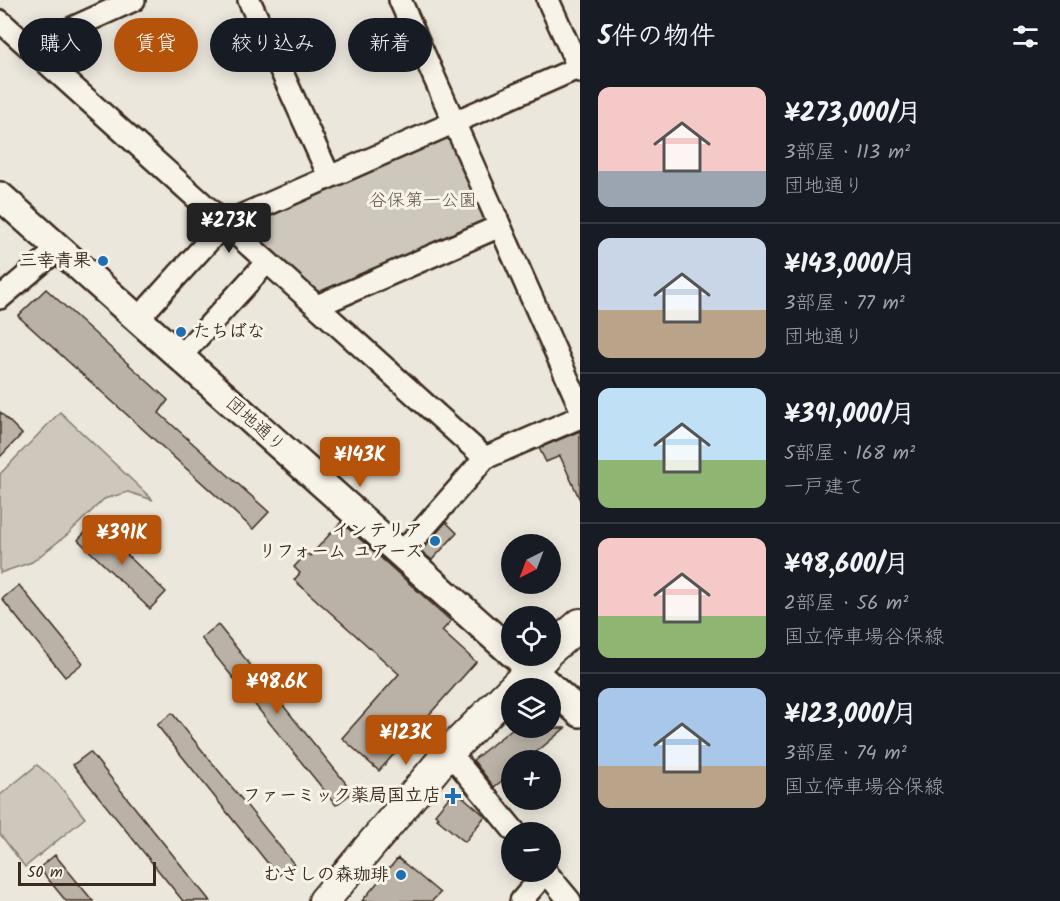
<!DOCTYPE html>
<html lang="ja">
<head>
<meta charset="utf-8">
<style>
	body { margin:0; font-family:Kalam,"Klee One",sans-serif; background:#242831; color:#f1f3f6; height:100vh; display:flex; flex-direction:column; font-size:22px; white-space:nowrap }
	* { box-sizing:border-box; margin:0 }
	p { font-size:20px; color:#9ea1a6 }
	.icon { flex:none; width:33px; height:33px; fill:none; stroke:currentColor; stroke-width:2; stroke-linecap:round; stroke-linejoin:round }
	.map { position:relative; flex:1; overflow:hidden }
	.sheet { display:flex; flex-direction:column; background:#171b24; width:480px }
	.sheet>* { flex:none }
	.banner { position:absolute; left:18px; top:18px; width:471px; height:54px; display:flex; gap:12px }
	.needle { width:39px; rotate:222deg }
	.buttons { position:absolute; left:501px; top:534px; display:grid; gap:12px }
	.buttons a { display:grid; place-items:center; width:60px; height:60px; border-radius:50%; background:#171b24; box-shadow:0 3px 15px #0003; font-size:30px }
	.scale { position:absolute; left:18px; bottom:15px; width:138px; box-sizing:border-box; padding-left:6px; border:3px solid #3b2a1e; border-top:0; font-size:16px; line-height:21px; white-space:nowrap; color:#3b2a1e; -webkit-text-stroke:4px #f7f3e8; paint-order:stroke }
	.price { position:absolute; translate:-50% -51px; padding:0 14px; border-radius:6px; background:#b45309; color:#fff; font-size:20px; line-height:39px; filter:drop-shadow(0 2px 3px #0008) }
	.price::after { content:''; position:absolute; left:50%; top:36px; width:18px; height:14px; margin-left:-9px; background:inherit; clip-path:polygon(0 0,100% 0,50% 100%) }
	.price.active { background:#222; color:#fff }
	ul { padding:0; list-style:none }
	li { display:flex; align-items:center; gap:18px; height:150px; padding:0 18px }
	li+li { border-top:2px solid #363941 }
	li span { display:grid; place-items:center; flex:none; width:168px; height:120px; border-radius:12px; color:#555 }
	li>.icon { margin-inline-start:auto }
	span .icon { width:72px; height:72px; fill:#fffc; stroke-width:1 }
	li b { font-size:26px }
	h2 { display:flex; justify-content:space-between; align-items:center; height:72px; padding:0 18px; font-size:26px }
	.pill { padding:0 21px; border-radius:27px; background:#171b24; box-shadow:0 3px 15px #0003; font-size:21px; line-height:54px }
	.pill.active { background:#b45309; color:#fff }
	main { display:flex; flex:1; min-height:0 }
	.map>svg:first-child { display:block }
	.green { fill:#cec8bc; stroke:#84796d; stroke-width:1.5 }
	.building { fill:#bab2a7; stroke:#3b2a1e; stroke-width:1.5 }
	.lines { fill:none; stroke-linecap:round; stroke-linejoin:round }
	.minor-casing { stroke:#3b2a1e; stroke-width:26 }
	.tertiary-casing { stroke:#3b2a1e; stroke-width:32 }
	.secondary-casing { stroke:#3b2a1e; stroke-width:34 }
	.minor { stroke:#f7f3e8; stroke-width:21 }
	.tertiary { stroke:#f7f3e8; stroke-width:27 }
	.secondary { stroke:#f7f3e8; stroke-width:30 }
	.poi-dot { fill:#1f6fb2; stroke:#f7f3e8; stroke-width:2 }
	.labels { text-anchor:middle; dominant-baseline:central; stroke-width:6; stroke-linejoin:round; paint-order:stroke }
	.park-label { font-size:18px; fill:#605246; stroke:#f7f3e8 }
	.poi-label { font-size:18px; font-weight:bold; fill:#3b2a1e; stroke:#f7f3e8; text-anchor:end }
	.street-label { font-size:18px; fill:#3b2a1e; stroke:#f7f3e8 }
</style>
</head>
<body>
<main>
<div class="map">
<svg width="580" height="901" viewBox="0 0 580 901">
	<rect width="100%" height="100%" fill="#ece7dc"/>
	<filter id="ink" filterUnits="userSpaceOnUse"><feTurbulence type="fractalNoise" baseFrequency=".0167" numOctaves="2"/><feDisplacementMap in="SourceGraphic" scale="12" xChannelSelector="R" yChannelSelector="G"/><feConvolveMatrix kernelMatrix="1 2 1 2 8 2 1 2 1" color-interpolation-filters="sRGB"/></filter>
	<g filter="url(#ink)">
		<path class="green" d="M453 134 490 228 318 297 247 233V225Z
			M60 412 153 500 128 492 104 499 68 534 32 562 0 573V474Z
			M37 765 55 780 85 818 25 867 0 834V795Z"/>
		<path class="building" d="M46 289 168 400 159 413 269 512 253 529 18 316Z
			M0 412 22 434 0 457Z
			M580 431V500L560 456 546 462 539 448Z
			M341 522 451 621 442 631 476 662 379 771 342 738 399 674 294 580 300 573 294 567 307 553 310 556Z
			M446 522 457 533 432 560 421 551Z
			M94 523 166 592 150 609 78 540Z
			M19 585 83 663 65 677 2 599Z
			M218 625 353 792 336 805 201 638Z
			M172 713 294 864 278 876 157 725Z
			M513 728H565L527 760H512V773L494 787 473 760Z
			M90 752 210 901H183L73 765Z
			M455 790 485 816 465 842 437 819 439 817 435 814Z
			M55 855 93 901H66L39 868Z
			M398 858 440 893 432 901H362Z"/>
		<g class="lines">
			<g class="minor-casing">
				<path id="minor" d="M249 0 329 176
					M400 0 580 407
					M548 0 580 71
					M0 21 485 458
					M30 47 134 0
					M0 298 58 249
					M317 306 500 226
					M137 320 225 223 580 67
					M179 358 267 262
					M401 554 485 458 580 417
					M449 752 515 832
					M521 901 546 872 570 901"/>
			</g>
			<g class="tertiary-casing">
				<path id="tertiary" d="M0 196 512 653
					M516 656 580 713"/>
			</g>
			<g class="secondary-casing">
				<path id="secondary" d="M550 650 580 624
					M324 901 449 752 545 656"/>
			</g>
			<use href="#minor" class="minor"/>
			<use href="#tertiary" class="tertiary"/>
			<use href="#secondary" class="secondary"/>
		</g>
	</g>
	<g class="poi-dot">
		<circle cx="103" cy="261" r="6"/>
		<circle cx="181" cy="332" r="6"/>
		<circle cx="435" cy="541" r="6"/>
		<path d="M450 787h6v6h6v6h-6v6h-6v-6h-6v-6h6z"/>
		<circle cx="401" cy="875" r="6"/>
	</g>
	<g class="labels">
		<g class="park-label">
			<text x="423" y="201">谷保第一公園</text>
		</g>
		<g class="poi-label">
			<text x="91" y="261">三幸青果</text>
			<text x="193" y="332" text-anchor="start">たちばな</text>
			<text x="423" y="531">インテリア<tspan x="423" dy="21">リフォーム ユアーズ</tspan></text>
			<text x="441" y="796">ファーミック薬局国立店</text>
			<text x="389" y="875">むさしの森珈琲</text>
		</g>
		<g class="street-label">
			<text transform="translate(255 425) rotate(42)">団地通り</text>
		</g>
	</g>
</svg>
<div class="buttons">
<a><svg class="needle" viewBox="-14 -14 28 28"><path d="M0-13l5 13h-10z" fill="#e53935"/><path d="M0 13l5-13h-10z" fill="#9ea1a6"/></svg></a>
<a><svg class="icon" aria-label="locate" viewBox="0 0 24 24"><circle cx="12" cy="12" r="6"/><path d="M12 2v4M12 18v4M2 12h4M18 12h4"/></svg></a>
<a><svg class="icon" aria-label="layers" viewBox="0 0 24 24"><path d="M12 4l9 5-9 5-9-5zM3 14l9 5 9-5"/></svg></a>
<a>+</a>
<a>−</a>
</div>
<div class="scale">50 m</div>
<b class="price active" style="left:229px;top:254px">¥273K</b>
<b class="price" style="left:360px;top:488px">¥143K</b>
<b class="price" style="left:122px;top:566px">¥391K</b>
<b class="price" style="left:277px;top:715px">¥98.6K</b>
<b class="price" style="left:406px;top:766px">¥123K</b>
<div class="banner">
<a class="pill">購入</a>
<a class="pill active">賃貸</a>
<a class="pill">絞り込み</a>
<a class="pill">新着</a>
</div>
</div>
<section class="sheet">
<h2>5件の物件<svg class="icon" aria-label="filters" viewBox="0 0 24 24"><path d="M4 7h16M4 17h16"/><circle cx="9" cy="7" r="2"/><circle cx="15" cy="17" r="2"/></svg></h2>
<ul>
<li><span style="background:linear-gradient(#f6c9c9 70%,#9aa5b1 0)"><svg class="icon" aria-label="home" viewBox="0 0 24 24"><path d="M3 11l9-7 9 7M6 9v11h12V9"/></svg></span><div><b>¥273,000/月</b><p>3部屋 · 113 m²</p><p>団地通り</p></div></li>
<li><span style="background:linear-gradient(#c9d6e8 60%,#b9a48a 0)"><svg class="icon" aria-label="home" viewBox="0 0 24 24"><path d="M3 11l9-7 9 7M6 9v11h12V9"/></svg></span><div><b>¥143,000/月</b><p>3部屋 · 77 m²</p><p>団地通り</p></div></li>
<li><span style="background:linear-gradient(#bfe0f5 60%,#8fb573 0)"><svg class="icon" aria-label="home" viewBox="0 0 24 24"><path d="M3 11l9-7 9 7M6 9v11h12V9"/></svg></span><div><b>¥391,000/月</b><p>5部屋 · 168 m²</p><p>一戸建て</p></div></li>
<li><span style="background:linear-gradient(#f6c9c9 65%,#8fb573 0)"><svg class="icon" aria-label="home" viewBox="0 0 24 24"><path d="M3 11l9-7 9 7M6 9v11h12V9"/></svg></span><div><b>¥98,600/月</b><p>2部屋 · 56 m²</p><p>国立停車場谷保線</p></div></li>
<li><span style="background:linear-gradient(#a9c7e8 65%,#b9a48a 0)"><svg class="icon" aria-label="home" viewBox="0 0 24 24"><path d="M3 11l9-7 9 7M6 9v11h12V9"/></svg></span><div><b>¥123,000/月</b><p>3部屋 · 74 m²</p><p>国立停車場谷保線</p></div></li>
</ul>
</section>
</main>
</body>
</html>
